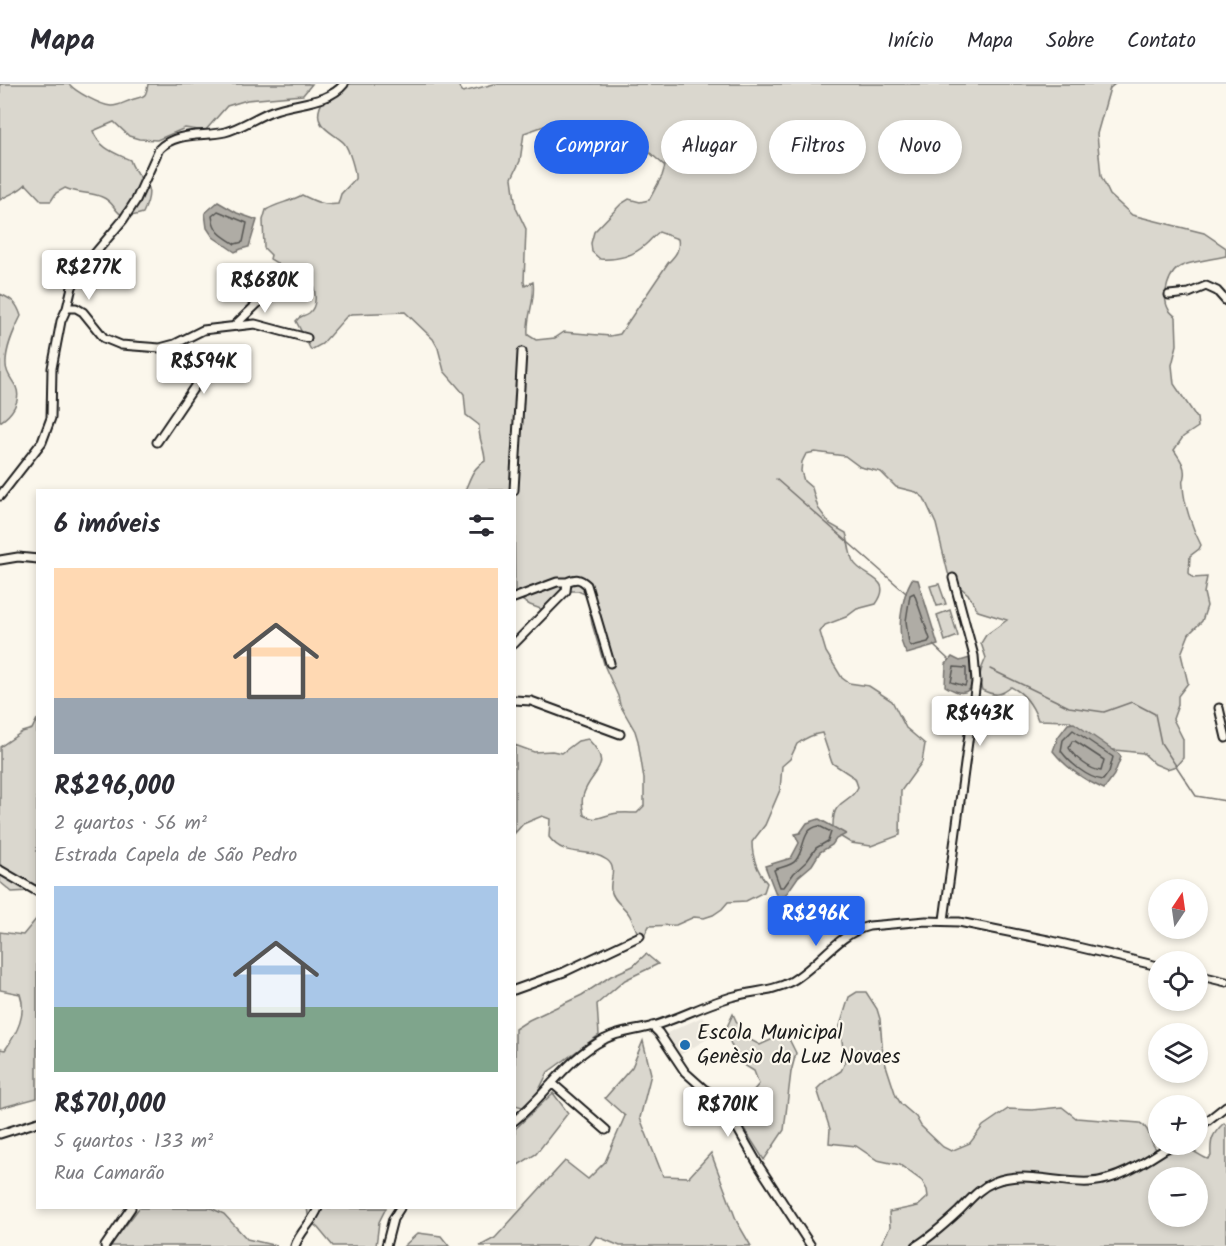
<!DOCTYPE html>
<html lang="pt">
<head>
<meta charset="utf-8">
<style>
	body { margin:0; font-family:Kalam,sans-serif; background:#f2f2f3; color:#2b2b33; height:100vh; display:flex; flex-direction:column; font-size:22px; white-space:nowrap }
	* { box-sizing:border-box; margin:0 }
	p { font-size:20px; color:#7c7c81 }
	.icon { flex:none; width:33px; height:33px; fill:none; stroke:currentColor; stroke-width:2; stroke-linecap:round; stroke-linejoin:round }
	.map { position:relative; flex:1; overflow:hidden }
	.sheet { position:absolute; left:36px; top:405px; width:480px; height:720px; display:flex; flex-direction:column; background:#fff; border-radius:0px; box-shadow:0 3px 9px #0003 }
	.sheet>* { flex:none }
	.top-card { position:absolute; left:534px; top:36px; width:570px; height:54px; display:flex; gap:12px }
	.needle { width:39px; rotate:13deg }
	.buttons { position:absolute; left:1148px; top:795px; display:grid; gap:12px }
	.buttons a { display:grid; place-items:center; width:60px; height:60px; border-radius:50%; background:#fff; box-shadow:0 3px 9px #0003; font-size:30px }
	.price { position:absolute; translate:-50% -51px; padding:0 14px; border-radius:6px; background:#fff; color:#222; font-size:20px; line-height:39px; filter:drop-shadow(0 2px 3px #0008) }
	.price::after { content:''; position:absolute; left:50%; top:36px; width:18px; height:14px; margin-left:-9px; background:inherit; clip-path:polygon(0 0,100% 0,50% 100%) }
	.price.on { background:#2563eb; color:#fff }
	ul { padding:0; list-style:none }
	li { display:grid; align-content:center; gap:12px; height:318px; padding:0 18px }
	li span { display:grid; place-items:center; height:186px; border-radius:0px; color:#555 }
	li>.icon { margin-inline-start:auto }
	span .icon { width:108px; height:108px; fill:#fffc; stroke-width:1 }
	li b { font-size:26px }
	h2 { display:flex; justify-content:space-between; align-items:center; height:72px; padding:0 18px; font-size:26px }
	.tag { padding:0 21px; border-radius:27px; background:#fff; box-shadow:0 3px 9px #0003; font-size:21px; line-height:54px }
	.tag.on { background:#2563eb; color:#fff }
	header { display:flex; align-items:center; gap:36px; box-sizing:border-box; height:84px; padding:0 30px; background:#fff; border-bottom:2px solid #e1e1e2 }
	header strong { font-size:28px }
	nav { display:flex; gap:33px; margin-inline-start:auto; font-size:21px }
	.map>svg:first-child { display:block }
	.built { fill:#eae6dc }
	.green { fill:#dad7ce; stroke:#7b7a75; stroke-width:1.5; fill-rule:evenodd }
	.water { fill:#afaca5; stroke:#74726e; stroke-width:1.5 }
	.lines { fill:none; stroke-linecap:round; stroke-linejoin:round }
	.shore { stroke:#575653; stroke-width:1.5 }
	.stream { stroke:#74726e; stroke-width:1.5 }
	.minor-casing { stroke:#1c1c1c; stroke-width:11 }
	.minor { stroke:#fbf7ec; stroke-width:7 }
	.poi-dot { fill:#1f6fb2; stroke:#fbf7ec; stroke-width:2 }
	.labels { text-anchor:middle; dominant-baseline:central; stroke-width:4.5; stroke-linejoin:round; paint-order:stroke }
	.poi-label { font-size:21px; fill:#1c1c1c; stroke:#fbf7ec; text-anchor:start }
</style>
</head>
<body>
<header>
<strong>Mapa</strong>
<nav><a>Início</a><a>Mapa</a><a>Sobre</a><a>Contato</a></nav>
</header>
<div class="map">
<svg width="1226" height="1162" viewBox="0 0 1226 1162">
	<rect width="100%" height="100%" fill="#fbf7ec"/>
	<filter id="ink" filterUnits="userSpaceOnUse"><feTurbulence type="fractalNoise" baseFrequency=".0167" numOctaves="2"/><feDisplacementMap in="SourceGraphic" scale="12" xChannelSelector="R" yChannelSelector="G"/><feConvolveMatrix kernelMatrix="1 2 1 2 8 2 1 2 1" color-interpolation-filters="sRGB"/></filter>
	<g filter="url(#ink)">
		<path class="built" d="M702 933 714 951 680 971 665 950Z"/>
		<path class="green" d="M0 0H69C76 8 100 21 111 22 120 22 126 17 134 15 145 12 146 13 148 0H312L303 11 247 16 227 22 205 47 185 44 157 56 139 55 129 52 114 38 93 47C99 64 115 69 130 76 138 102 159 95 143 129 111 139 121 121 102 113 91 108 78 110 65 104L56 109 51 117H42L26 100C19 108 9 110 0 116Z
			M338 0H457L463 8 494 0H1115L1110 4 1097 50 1101 92 1110 111 1132 131 1204 149 1226 164V172C1212 175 1197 177 1184 181 1168 186 1161 213 1169 226 1171 229 1174 231 1176 233L1177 261 1172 281 1174 300 1197 334 1198 343 1183 353 1174 366C1179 374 1186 382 1184 392 1183 399 1182 395 1183 402 1184 420 1192 444 1201 461L1199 465 1190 472 1189 489 1193 494 1207 493 1204 509 1207 522 1202 537 1189 550 1181 570 1188 599 1178 612V621L1173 635 1183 655V674L1176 682 1167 685 1155 680 1143 669 1105 665 1069 637 1038 636C1033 622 1024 609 1011 603 1001 612 994 612 982 606 978 593 980 587 986 574L981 559 986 551 1007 536 978 527 968 510 953 497 948 489 936 440 924 414 916 408 896 403 881 388 860 383 845 372 815 368 806 370 802 378 801 387 804 397 812 404 818 424 830 440 846 449C849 458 849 469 853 477 863 495 895 493 876 520L857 525 846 533 825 541 820 548 826 568 842 594 849 599 869 602 892 617 906 644 925 660 922 678 901 707 900 751 871 762 851 759 833 748C833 741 832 730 837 724 844 714 852 716 858 703L855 694 832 679 822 649C814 650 804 655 797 660L790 675 782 682 780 706 765 741 752 758C752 772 757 787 767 799L764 808 746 817 728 818 722 825 713 831 704 834 694 833 676 841 649 842 645 850 639 854C637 847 633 838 630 832 625 822 614 819 611 806 609 796 618 784 607 776 587 762 566 776 549 753L550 735 542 732 523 740 515 749V661L534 668 552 667 562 669 578 657 588 655C616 684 590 686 583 712 581 718 583 725 584 731 598 738 598 733 612 730 620 728 629 729 637 729L644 722V695L638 657 635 647 620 621 618 612 605 583 592 540 587 511 578 507H569L546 527 530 521 515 512 514 406H465C471 393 472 385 485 377 485 364 478 356 479 341L466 331 464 310 444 287 438 264 433 255 405 228 351 230 346 233 322 260 311 266 296 237C300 231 303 233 309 229 317 223 316 209 313 201L270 175 271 171 264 164 263 136 266 126C277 119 290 118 302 111 314 117 324 122 338 120L341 110 355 95C356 88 349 65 344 59 333 48 313 43 320 23 323 14 332 8 338 0ZM550 40C565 70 600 71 628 82L641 69H650L665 82 662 92 649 116 640 118 629 115 621 120 594 148 591 159 592 168 600 175C616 176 633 172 645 161 651 156 653 152 659 148L678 155C680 166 676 171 668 179L620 250 610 252 564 248 555 254 536 256 528 251C526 232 536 217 533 198L525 202 524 198 526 145 516 124 512 94 520 77 524 49Z
			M0 210C12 215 17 219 21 232 14 246 5 265 6 281 6 290 12 295 16 303 22 317 11 331 0 338Z
			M939 500 946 520 937 522 930 502Z
			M950 526 958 552 945 557 937 531Z
			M37 635V803L31 807 12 808 0 798V663L22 648 32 645Z
			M37 834V1014L0 1024V965L5 966C17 949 27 930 20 910L0 906V848L23 851Z
			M646 870 658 880 625 896 597 920 599 951 548 988 537 1010 526 1024 515 1021V945L529 936 582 911 611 892 633 882Z
			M857 908H866L877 925 880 935 883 972 896 1012 901 1020 916 1033 921 1042 943 1063 951 1067 970 1059 983 1042 1008 1025 1032 1026 1062 1023 1076 1034 1140 1039C1152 1045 1148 1059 1158 1067 1166 1073 1177 1065 1186 1065 1193 1065 1201 1073 1208 1075L1211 1072C1210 1056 1212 1050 1224 1039L1226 1041V1162H880L890 1143 889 1128 918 1122 928 1113 927 1106 922 1097 900 1081 877 1076 856 1062 829 1059 830 1045 817 1005 824 998 841 987 845 979 840 942 849 913ZM1158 1094H1197V1132H1158Z
			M733 930 743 952 760 961 786 949 796 969 791 988 784 1046 764 1076 734 1029 759 1000 754 987 739 978 725 947Z
			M643 957 651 990 640 1034 663 1092 689 1093 711 1069 737 1138 751 1162H620L596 1152 589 1162H480L495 1154 565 1077 588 1095 605 1078 625 1032 605 1014 632 983Z
			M553 1009 568 1029 536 1070 515 1083V1045Z
			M139 1124H211L224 1130 247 1155 277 1162H110Z
			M307 1124H386L379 1138 376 1162H333L318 1144 309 1136Z
			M418 1149 441 1152 449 1162H404Z"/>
		<path class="water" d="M218 118 237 129 257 136 249 163 241 165 235 168 213 153 207 144 205 129Z
			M912 495 918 496 938 561 907 570C894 553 902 512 912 495Z
			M952 573 960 577 970 574C974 586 977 612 958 608 953 606 949 605 945 602L946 580Z
			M1074 639 1119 670 1121 673 1114 691 1104 705C1084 696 1067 685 1053 667L1058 653 1068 640Z
			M819 735 846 750 836 755 832 761 820 768 812 781 798 793 787 809 778 815 765 782 791 774 799 759 795 750 800 749 807 739Z"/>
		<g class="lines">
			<path class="shore" d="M218 127 247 139 243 158 235 160C222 152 214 148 212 132Z
				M914 509 930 555 928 558 912 562 909 560 906 537 910 511Z
				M954 583 966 584V599L965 602 951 598Z
				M1073 646 1113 673 1109 688 1103 696C1087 694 1070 679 1061 667L1063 656Z
				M1072 657H1075L1104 676 1101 687C1090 686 1074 673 1069 664Z
				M819 742 831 748 828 757 816 764 807 777 794 789 784 803H780L774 786C781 783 792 782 796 776 806 763 801 745 819 742Z"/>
			<path class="stream" d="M776 395 906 509
				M933 561 949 576
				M990 585 1069 623 1104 628 1132 618 1155 630 1161 659 1196 712 1226 717"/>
			<g class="minor-casing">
				<path id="minor" d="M1169 211 1189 209 1206 202 1217 207 1226 217
					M67 224 72 203 81 186 123 136 136 116 159 65C176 47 204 53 225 48 241 44 256 33 272 27 295 18 328 20 344 0
					M235 241 278 200
					M157 358 197 299 196 294 175 260
					M514 406 522 268
					M0 412 42 358 51 334 52 284 61 237 67 224H76L83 228 104 254 121 261 160 264 175 260 203 246 255 240 307 254
					M0 476 18 473 38 475
					M567 498C576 494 580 494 587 501L610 579
					M514 514 557 498H567L566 507 514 560
					M514 616 531 617 620 650
					M1219 624 1226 654
					M0 786 38 808
					M944 836 976 598 974 572 953 494
					M1197 891 1226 898
					M514 906 564 888 640 852
					M652 942 659 949 685 988 704 1005 713 1010 724 1021 759 1082 811 1162
					M552 999 606 1046
					M514 1037C547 1011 566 974 605 955 620 947 637 947 653 942 681 934 707 919 735 912 754 907 774 907 792 897 818 882 839 849 869 842L926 837 959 838 1048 856 1158 882
					M1197 1045 1226 1022
					M0 1050 38 1038
					M105 1162 131 1124
					M295 1162C300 1147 313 1138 318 1124
					M386 1162 393 1135 400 1124
					M916 1162C932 1152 945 1140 959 1127 970 1116 979 1104 994 1098 1024 1086 1059 1100 1090 1098 1121 1096 1147 1076 1173 1060"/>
			</g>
			<use href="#minor" class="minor"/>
		</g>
	</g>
	<circle class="poi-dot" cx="685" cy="961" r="6"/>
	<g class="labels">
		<g class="poi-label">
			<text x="697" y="949">Escola Municipal<tspan x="697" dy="24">Genèsio da Luz Novaes</tspan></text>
		</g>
	</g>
</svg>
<div class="buttons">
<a><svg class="needle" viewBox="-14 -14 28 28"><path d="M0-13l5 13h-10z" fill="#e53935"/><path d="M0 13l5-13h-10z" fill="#7c7c81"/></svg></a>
<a><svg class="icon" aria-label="locate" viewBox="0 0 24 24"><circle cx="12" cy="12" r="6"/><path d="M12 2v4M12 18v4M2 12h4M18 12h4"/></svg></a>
<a><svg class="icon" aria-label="layers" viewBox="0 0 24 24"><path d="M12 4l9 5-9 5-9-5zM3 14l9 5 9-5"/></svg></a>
<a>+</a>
<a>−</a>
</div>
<b class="price" style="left:89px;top:217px">R$277K</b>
<b class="price" style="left:265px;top:230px">R$680K</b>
<b class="price" style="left:204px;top:311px">R$594K</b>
<b class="price" style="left:980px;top:663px">R$443K</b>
<b class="price on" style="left:816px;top:863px">R$296K</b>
<b class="price" style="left:728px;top:1054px">R$701K</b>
<div class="top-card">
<a class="tag on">Comprar</a>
<a class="tag">Alugar</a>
<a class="tag">Filtros</a>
<a class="tag">Novo</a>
</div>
<section class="sheet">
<h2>6 imóveis<svg class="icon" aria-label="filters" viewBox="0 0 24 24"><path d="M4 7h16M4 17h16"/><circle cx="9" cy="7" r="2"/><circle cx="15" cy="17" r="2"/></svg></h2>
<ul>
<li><span style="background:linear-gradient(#ffd9b3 70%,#9aa5b1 0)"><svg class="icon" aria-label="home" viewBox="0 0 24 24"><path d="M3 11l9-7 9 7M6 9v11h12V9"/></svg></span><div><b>R$296,000</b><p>2 quartos · 56 m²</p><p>Estrada Capela de São Pedro</p></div></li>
<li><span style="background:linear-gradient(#a9c7e8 65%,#7fa58c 0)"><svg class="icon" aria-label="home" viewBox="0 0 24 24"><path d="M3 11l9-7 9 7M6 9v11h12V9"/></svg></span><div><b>R$701,000</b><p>5 quartos · 133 m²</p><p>Rua Camarão</p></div></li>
</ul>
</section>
</div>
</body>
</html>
